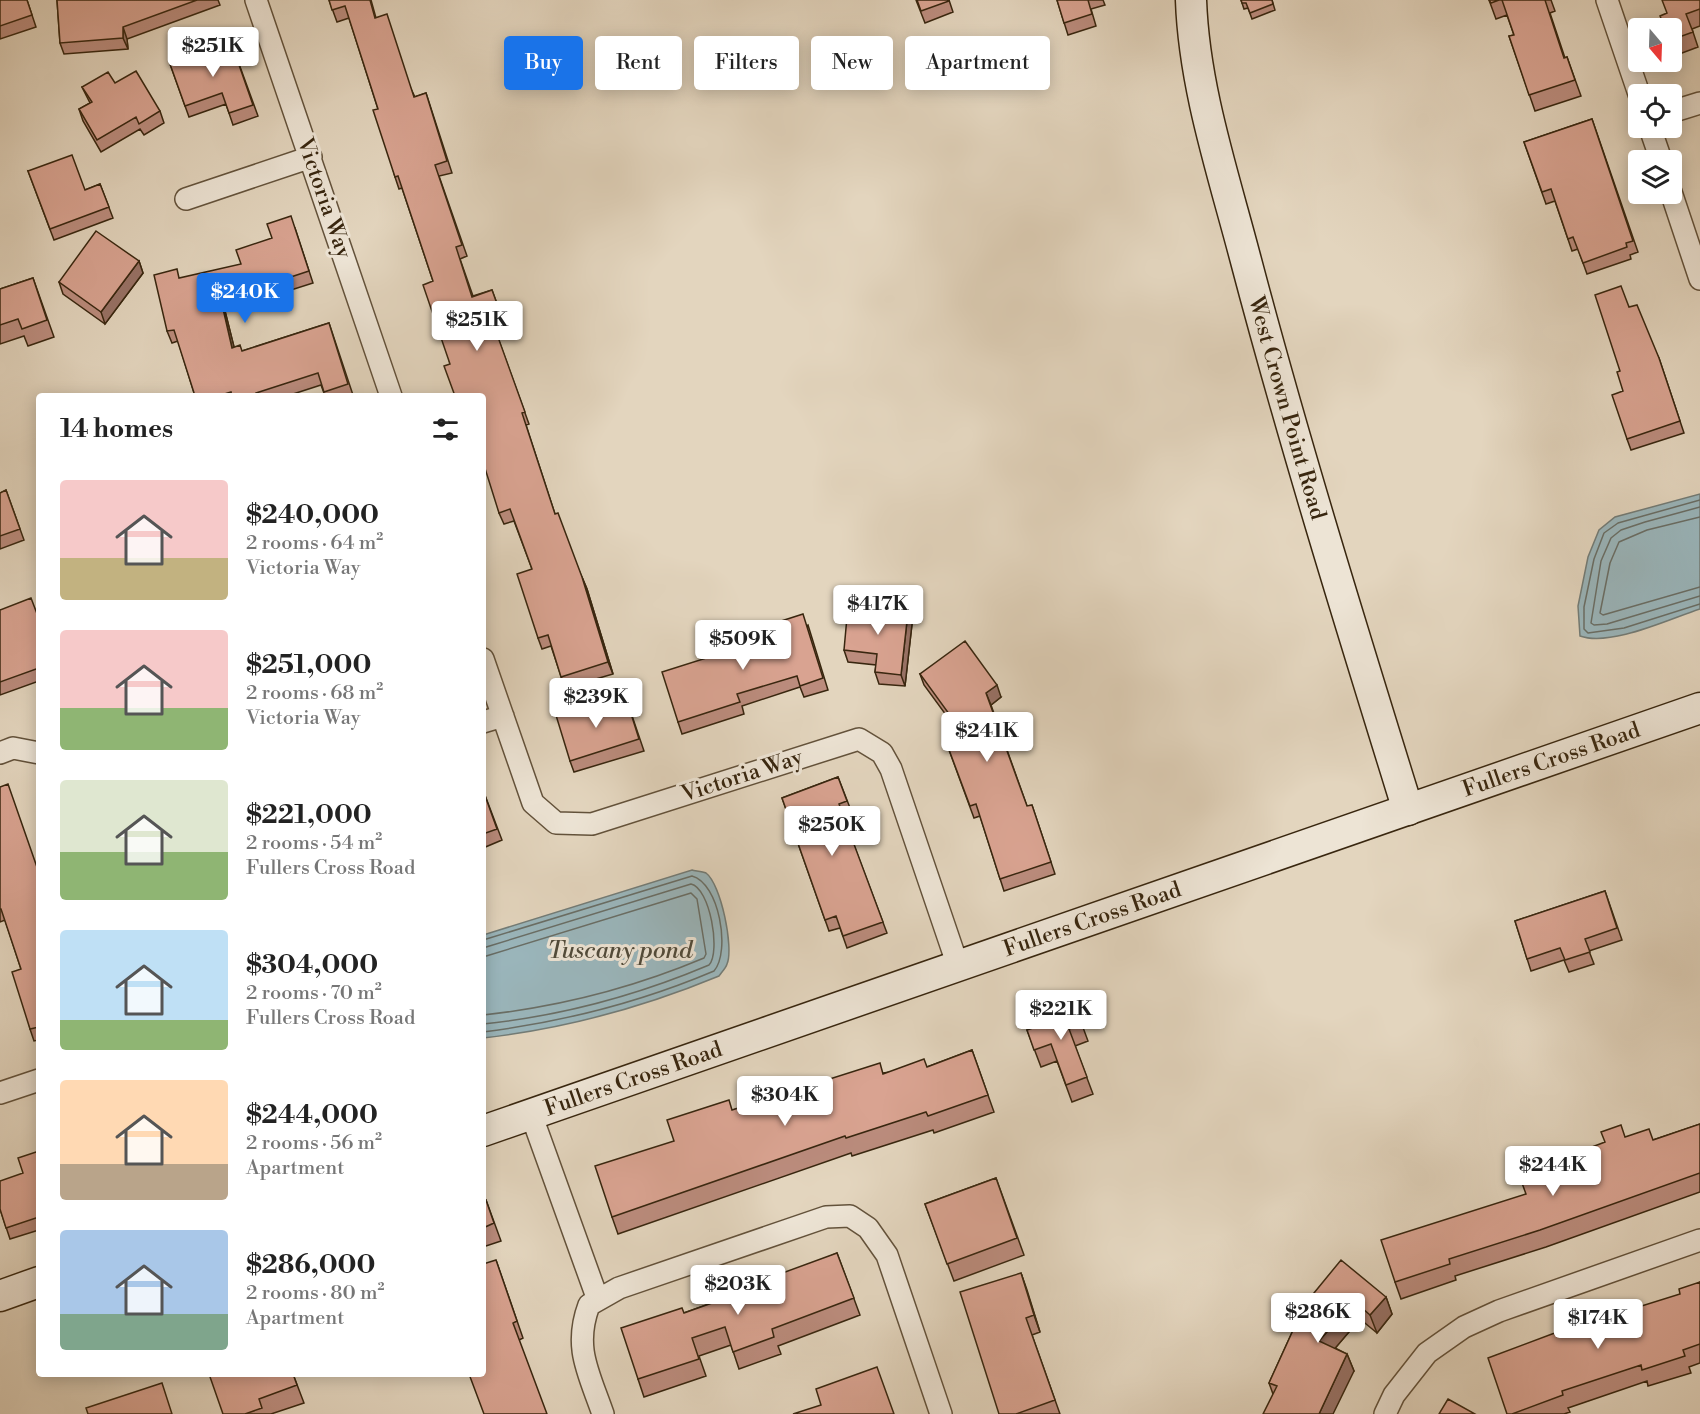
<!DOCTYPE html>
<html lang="en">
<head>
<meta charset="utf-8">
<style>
	body { margin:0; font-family:"Libre Bodoni",serif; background:#f6f6f6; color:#222; height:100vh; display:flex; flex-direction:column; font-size:22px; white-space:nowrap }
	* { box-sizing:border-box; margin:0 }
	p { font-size:20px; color:#767676 }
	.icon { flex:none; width:33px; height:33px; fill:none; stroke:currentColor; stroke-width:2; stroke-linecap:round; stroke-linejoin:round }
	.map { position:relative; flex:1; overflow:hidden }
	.drawer { position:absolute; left:36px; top:393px; width:450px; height:984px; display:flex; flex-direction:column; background:#fff; border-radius:6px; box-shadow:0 3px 15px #0003 }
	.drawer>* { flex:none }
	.top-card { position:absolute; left:504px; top:36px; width:570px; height:54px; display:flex; gap:12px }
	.needle { width:39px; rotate:161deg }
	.buttons { position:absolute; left:1628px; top:18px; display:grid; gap:12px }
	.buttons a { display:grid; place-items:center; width:54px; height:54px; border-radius:6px; background:#fff; box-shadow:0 3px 15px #0003; font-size:30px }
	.price { position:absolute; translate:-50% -51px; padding:0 14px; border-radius:6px; background:#fff; color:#222; font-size:20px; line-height:39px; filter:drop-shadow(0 2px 3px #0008) }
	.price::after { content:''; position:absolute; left:50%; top:36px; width:18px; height:14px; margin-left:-9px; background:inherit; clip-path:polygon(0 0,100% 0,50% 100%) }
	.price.active { background:#1a73e8; color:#fff }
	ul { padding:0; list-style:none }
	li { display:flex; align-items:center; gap:18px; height:150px; padding:0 24px }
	li span { display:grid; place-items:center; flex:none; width:168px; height:120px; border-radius:6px; color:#555 }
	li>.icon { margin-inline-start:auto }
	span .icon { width:72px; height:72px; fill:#fffc; stroke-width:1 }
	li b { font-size:26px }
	h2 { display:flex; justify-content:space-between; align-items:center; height:72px; padding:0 24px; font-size:26px }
	.pill { padding:0 21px; border-radius:6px; background:#fff; box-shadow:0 3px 15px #0003; font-size:21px; line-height:54px }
	.pill.active { background:#1a73e8; color:#fff }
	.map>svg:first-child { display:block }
	.water { fill:#9ab6bc; stroke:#737c77; stroke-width:1.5 }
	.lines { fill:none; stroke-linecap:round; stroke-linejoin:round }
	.shore { stroke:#696e66; stroke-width:1.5 }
	.street-casing { stroke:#63523b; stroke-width:24 }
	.secondary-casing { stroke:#38260f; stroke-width:33 }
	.street { stroke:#ede4d5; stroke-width:21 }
	.secondary { stroke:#ede4d5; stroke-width:30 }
	.wall { fill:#bb8c7d; stroke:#38260f; stroke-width:1.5 }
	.shaded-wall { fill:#987266; stroke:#38260f; stroke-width:1.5 }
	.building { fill:#d9a391; stroke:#38260f; stroke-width:1.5 }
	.labels { text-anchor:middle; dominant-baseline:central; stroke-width:6; stroke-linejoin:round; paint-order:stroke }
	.street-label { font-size:22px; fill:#38260f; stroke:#ede4d5 }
	.water-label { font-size:24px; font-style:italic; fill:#504a3a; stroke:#ede4d5 }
</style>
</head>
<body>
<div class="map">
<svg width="1700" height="1414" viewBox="0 0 1700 1414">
	<rect width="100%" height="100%" fill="#e3d5be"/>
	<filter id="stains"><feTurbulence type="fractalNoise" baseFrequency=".00333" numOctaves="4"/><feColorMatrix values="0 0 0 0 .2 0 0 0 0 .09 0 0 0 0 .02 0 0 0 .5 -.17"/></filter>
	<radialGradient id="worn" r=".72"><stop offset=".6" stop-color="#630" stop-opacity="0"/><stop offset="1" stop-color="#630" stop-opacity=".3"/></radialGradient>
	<path class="water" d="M1700 494V609C1669 619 1611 647 1580 636L1578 606 1588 557 1599 530 1615 517Z
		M692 870C695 871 702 871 706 873 721 884 734 948 727 964 726 968 721 973 719 976 644 1007 563 1029 483 1038V935Z"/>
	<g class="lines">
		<path class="shore" d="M1700 500 1618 523 1604 533 1594 559 1584 607V629L1588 633 1624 628 1700 604
			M1700 507 1645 522 1621 530 1611 538 1601 561 1591 623 1594 625 1607 624 1700 596
			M1700 517 1647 530 1619 542 1610 563 1600 613 1603 615 1700 587
			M483 940 692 876C719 883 731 951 714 971 641 1002 562 1022 483 1032
			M483 948 691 884C710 888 721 952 709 965 638 995 560 1016 483 1024
			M483 957 691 893 697 899 706 954 704 958C635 987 557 1007 483 1015"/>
		<g class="street-casing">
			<path id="street" d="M256 0 391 396
				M1607 0 1639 94
				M1671 112 1700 103
				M1650 128 1661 160
				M1671 192 1700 279
				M186 199 311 157
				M483 659 533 803 556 823 592 824 859 739 882 753 891 769 958 966
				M483 722 503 716
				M0 753 13 748 39 753
				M0 1093 39 1080
				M531 1114 598 1300
				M603 1414C589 1373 573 1348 589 1305L619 1288 826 1217 850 1216 868 1228 887 1255 941 1414
				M1385 1414 1394 1395 1427 1353 1464 1327 1499 1311 1700 1240"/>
		</g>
		<g class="secondary-casing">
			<g id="secondary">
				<path id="s1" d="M1191 0C1194 87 1223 173 1245 257 1294 443 1351 626 1408 810"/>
				<path id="s2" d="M483 1131 1700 708"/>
				<path d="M0 1296 39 1282"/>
			</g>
		</g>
		<use href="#street" class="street"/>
		<use href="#secondary" class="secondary"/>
	</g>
	<path class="wall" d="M0 0H27L36 27 0 39Z
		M57 0H218L220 5 127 39 128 49 64 54 60 43Z
		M329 0H371L376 18 415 97 426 93 452 173 439 176 467 256 460 259 473 296 492 290 508 334 498 338 529 424 526 425 555 514 587 589 613 674 565 688 551 646 542 649 538 638 532 569 514 521 504 524 499 513 483 396 450 364 433 281 402 188 399 189 395 177 378 109 349 18 337 22Z
		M916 0H949L953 12 925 23Z
		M1057 0H1103L1105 5 1091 9 1096 26 1068 35Z
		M1241 0H1272L1275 10 1252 19 1248 8 1244 9Z
		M1489 0H1551L1555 11 1550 13 1565 58 1567 57 1581 96 1535 111 1509 36 1514 35 1507 15 1496 19Z
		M1700 0V26L1692 29 1698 47 1674 56 1671 46V28L1667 13Z
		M231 42 258 116 233 125 226 104 189 117 170 64Z
		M115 83 160 111 164 123 144 135 140 129 101 152 83 121 79 109 90 103 82 87Z
		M1592 119 1638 252 1630 255 1631 259 1587 274 1578 249 1572 251 1555 201 1546 204 1524 142Z
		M28 171 85 190 100 184 113 218 54 240Z
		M295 228 313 283 225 311 234 347 242 351 329 323 353 395 325 396 321 385 287 396H195L178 341 172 343 167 331 241 264 272 238Z
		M139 261 143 273 105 324 63 294 59 282Z
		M33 278 54 337 28 346 24 336 0 344V289Z
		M1629 307 1659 358 1684 433 1631 450 1627 439 1623 391 1620 371Z
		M6 490 24 540 0 549V493Z
		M0 610 39 619V681L0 695Z
		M908 612 912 624 905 686 879 684 875 672 876 665 848 662 844 650Z
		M808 625 828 690 804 697 800 687 742 706 744 714 682 734 678 722Z
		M920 674 1001 697 991 705 1027 806 1032 805 1055 874 1004 891 980 816 974 818 945 739 960 734 924 685Z
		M627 701 644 751 574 772 570 761 584 715Z
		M838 777 852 813 843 816 887 933 847 948 840 928 829 931 782 798Z
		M0 787 39 873V1040L34 1041 30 1029 21 969 5 920 0 922Z
		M483 790 502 840 483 848Z
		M1605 891 1622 940 1589 951 1594 964 1569 972 1564 960 1531 971 1515 921Z
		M1074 1003 1088 1041 1075 1046 1093 1094 1072 1102 1057 1061 1041 1067 1027 1030 1044 1024Z
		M972 1050 994 1112 934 1133 933 1130 852 1156 851 1153 618 1234 612 1217 674 1141 733 1110 883 1073 927 1067Z
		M1700 1124V1192L1546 1247 1455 1276 1456 1280 1401 1299 1395 1282 1526 1194 1625 1137 1653 1140Z
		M39 1151V1230L10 1239 0 1209 23 1173Z
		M996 1178 1024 1255 954 1281 925 1204Z
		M486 1200 501 1241 483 1247V1201Z
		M837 1253 860 1315 778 1346 781 1354 739 1369 731 1345 699 1356 706 1376 644 1397 638 1379 684 1313 779 1279Z
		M496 1260 523 1338 519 1340 483 1374Z
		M1021 1273 1040 1332 1032 1335 1060 1414H999Z
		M1700 1282V1363L1689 1367 1691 1373 1648 1386 1647 1381 1568 1408 1570 1412 1564 1414H1507Z
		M1386 1297 1392 1314 1377 1333 1360 1319 1335 1348 1347 1354 1354 1371 1273 1394 1269 1383 1305 1304Z
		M293 1374 304 1403 271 1414H223Z"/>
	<path class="shaded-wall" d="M123 27 127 39 128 49 123 38Z
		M139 261 143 273 105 324 101 312Z
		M221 300 225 311 237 359 232 348Z
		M582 577 587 589 613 674 608 662Z
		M908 612 912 624 905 686 901 675Z
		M997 685 1001 697 991 705 986 693Z
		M1021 1273 1027 1290 1040 1332 1034 1315Z
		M1386 1297 1392 1314 1377 1333 1370 1315Z
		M1354 1301 1360 1319 1326 1359 1319 1341Z
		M1347 1354 1354 1371 1333 1414H1319Z"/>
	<path class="building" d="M0 0H27L32 15 0 26Z
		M57 0H197L123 27V38L60 43Z
		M329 0H370L375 18 387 14 414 97 426 93 447 161 435 165 462 245 456 247 472 297 492 290 504 323 494 326 525 412 522 413 555 514 558 513 582 577 608 662 561 677 548 635 538 638 517 574 532 569 510 509 499 513 483 462V396H455L444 366 450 364 423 285 433 281 398 176 395 177 373 110 378 109 345 6 332 10Z
		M917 0H949V1L921 11Z
		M1057 0H1088L1092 14 1064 23Z
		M1241 0H1272L1273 4 1250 13 1246 3H1242Z
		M1489 0H1499L1491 3Z
		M1502 0H1545L1564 58 1567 57 1575 80 1529 95 1509 36 1514 35Z
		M1662 0H1700V9L1686 14 1693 32 1671 40V28H1665L1660 16 1667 13Z
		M231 42 253 105 229 113 222 93 185 106 170 64Z
		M136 71 160 111 139 124 136 117 97 140 79 109 92 102 82 87 108 72 115 83Z
		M1592 119 1633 241 1626 243 1627 247 1583 263 1573 237 1568 239 1551 189 1542 192 1524 142Z
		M72 155 85 190 100 184 109 207 50 229 28 171Z
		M291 216 309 271 221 300 232 348 240 345 242 351 329 323 348 384 324 392 318 373 256 393 257 396H232L231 392 218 396H195L174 330 167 331 154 275 177 269 179 278 241 264 236 250 272 238 267 224Z
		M96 231 139 261 101 312 59 282Z
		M33 278 47 320 22 329 18 319 0 325V289Z
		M1621 286 1629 307 1637 305 1659 358 1680 421 1627 439 1612 395 1623 391 1617 372 1620 371 1595 295Z
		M6 490 20 529 0 536V493Z
		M31 598 39 619V668L0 682V610Z
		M848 606 908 612 901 675 875 672 877 654 844 650Z
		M803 614 823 678 800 686 797 676 737 694 740 702 678 722 662 672 779 635 775 623Z
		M965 641 997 685 986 693 1027 806 1032 805 1051 862 1000 879 976 804 970 806 945 739 963 733 920 674Z
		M627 701 639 739 570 761 555 712 580 704 584 715Z
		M838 777 847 801 839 804 883 922 843 936 836 916 825 920 782 798Z
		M8 784 39 873V1027L30 1029 12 972 21 969 1 909H0V787Z
		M483 790 497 829 483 834Z
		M1605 891 1617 928 1585 939 1590 952 1565 960 1560 948 1527 959 1515 921Z
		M1074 1003 1082 1024 1069 1029 1087 1077 1066 1085 1051 1044 1034 1050 1027 1030 1044 1024 1040 1015Z
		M972 1050 988 1095 928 1116 926 1112 846 1138 845 1136 612 1217 595 1166 674 1141 667 1120 729 1100 732 1110 880 1063 883 1074 924 1059 927 1067Z
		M1700 1124V1173L1540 1230 1449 1259 1450 1264 1395 1282 1381 1240 1526 1194 1519 1175 1605 1142 1601 1132 1621 1125 1625 1137 1649 1129 1653 1140Z
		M39 1151V1217L6 1228 0 1209V1181L23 1173 18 1158Z
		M996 1178 1017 1238 947 1264 925 1204Z
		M486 1200 494 1223 483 1228V1201Z
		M837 1253 854 1298 772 1329 774 1337 733 1352 725 1327 692 1338 699 1359 638 1379 621 1328 682 1308 684 1313 779 1279 777 1275Z
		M496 1260 517 1321 513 1323 547 1414H484L469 1374H483V1264Z
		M1341 1260 1386 1297 1370 1315 1354 1301 1319 1341 1347 1354 1319 1414H1263L1277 1386 1269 1383 1305 1304Z
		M1021 1273 1034 1315 1026 1318 1055 1400 1016 1414H999L960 1292Z
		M1700 1282V1344L1683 1350 1685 1356 1642 1370 1641 1365 1562 1391 1563 1395 1512 1414H1507L1488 1358 1552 1334 1680 1294 1679 1289Z
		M877 1367 894 1414H793L821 1405 816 1389Z
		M209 1374H293L297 1385 259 1399 262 1408 245 1414H223Z
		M162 1383 172 1414H88L86 1408Z
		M1448 1399 1475 1414H1439Z"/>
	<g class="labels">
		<g class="street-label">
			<text transform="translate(324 198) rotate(71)">Victoria Way</text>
			<text stroke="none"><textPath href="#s1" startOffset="420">West Crown Point Road</textPath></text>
			<text stroke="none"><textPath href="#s2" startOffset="1131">Fullers Cross Road</textPath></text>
			<text transform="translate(742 776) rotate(-18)">Victoria Way</text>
			<text stroke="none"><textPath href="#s2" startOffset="645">Fullers Cross Road</textPath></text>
			<text stroke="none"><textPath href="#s2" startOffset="159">Fullers Cross Road</textPath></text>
		</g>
		<g class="water-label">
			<text x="620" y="951">Tuscany pond</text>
		</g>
	</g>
	<rect width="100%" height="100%" filter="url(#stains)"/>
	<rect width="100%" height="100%" fill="url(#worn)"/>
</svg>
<div class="buttons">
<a><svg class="needle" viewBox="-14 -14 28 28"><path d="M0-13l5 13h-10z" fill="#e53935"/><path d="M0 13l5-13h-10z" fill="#767676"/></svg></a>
<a><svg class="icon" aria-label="locate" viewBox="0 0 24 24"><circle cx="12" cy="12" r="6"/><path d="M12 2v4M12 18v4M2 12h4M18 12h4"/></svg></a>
<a><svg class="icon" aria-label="layers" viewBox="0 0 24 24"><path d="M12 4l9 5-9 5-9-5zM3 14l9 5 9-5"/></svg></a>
</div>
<b class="price" style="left:213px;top:78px">$251K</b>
<b class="price active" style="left:245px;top:324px">$240K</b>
<b class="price" style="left:477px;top:352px">$251K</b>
<b class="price" style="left:878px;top:636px">$417K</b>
<b class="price" style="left:743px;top:671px">$509K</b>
<b class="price" style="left:596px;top:729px">$239K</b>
<b class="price" style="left:987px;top:763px">$241K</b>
<b class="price" style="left:832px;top:857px">$250K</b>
<b class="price" style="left:1061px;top:1041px">$221K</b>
<b class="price" style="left:785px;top:1127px">$304K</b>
<b class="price" style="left:1553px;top:1197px">$244K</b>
<b class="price" style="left:738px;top:1316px">$203K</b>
<b class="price" style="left:1318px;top:1344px">$286K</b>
<b class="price" style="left:1598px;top:1350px">$174K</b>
<div class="top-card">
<a class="pill active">Buy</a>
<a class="pill">Rent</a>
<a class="pill">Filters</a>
<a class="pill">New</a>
<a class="pill">Apartment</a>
</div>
<section class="drawer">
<h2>14 homes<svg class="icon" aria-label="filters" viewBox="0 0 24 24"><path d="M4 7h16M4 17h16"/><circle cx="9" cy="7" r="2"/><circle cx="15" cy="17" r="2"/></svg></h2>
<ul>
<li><span style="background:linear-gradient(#f6c9c9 65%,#c2b280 0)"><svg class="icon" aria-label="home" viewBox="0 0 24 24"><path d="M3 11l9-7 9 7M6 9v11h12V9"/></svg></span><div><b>$240,000</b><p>2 rooms · 64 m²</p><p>Victoria Way</p></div></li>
<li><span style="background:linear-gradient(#f6c9c9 65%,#8fb573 0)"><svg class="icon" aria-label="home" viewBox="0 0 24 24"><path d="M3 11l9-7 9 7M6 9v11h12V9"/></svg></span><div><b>$251,000</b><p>2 rooms · 68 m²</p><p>Victoria Way</p></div></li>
<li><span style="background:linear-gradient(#dfe7d0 60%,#8fb573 0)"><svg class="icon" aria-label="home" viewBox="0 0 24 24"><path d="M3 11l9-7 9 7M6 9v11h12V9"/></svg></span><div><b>$221,000</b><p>2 rooms · 54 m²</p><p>Fullers Cross Road</p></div></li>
<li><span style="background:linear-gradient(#bfe0f5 75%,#8fb573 0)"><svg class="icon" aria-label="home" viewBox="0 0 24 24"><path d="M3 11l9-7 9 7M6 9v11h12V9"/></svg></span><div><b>$304,000</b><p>2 rooms · 70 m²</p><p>Fullers Cross Road</p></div></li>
<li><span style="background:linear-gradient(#ffd9b3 70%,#b9a48a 0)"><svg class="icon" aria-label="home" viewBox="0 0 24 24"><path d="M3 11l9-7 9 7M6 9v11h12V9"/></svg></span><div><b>$244,000</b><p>2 rooms · 56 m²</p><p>Apartment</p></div></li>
<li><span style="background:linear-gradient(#a9c7e8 70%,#7fa58c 0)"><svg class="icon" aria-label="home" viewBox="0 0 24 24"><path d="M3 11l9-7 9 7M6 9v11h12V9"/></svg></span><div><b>$286,000</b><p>2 rooms · 80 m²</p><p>Apartment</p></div></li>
</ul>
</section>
</div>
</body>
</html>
